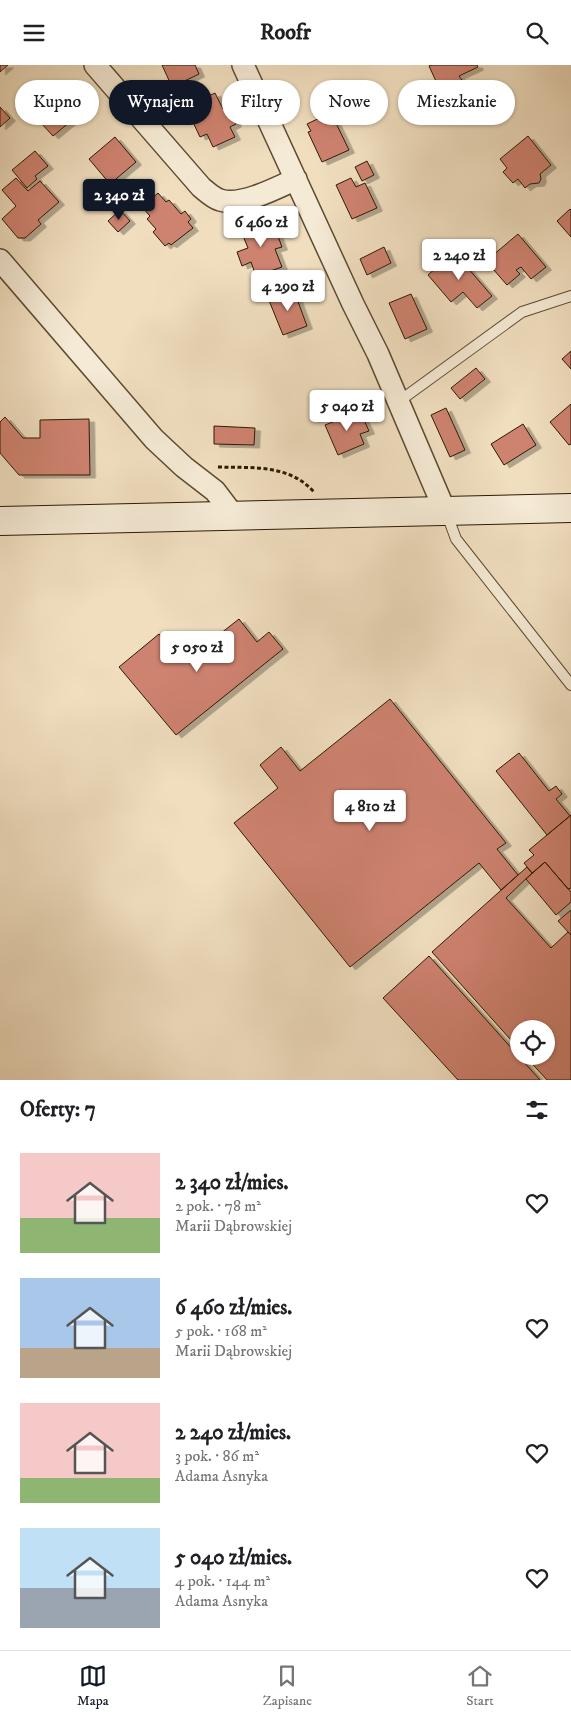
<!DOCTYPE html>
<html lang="pl">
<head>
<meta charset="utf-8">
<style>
	body { margin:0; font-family:"IM FELL DW Pica",serif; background:#f2f2f2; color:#202124; height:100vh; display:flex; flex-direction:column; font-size:19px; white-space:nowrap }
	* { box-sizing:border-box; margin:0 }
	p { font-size:16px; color:#757577 }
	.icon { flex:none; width:28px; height:28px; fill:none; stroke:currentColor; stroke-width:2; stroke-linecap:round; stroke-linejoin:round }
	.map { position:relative; height:1015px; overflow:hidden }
	.side { display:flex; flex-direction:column; background:#fff; flex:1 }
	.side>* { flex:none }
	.top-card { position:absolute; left:15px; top:15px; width:541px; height:45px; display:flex; gap:10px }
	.controls { position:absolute; left:510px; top:955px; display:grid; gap:10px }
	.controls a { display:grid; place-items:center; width:45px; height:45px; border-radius:50%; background:#fff; box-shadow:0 1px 4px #0004; font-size:25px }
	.price { position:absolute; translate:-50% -42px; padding:0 11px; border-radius:5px; background:#fff; color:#222; font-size:16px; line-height:32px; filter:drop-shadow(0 1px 2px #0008) }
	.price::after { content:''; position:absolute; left:50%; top:30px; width:15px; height:11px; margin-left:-8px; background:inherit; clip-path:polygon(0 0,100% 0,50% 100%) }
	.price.on { background:#111827; color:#fff }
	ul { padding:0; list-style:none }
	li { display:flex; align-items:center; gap:15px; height:125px; padding:0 20px }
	li span { display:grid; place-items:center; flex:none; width:140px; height:100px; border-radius:0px; color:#555 }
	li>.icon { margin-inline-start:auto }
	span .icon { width:60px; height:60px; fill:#fffc; stroke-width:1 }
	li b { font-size:21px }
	h2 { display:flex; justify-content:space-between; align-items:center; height:60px; padding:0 20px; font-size:21px }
	.chip { padding:0 18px; border-radius:22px; background:#fff; box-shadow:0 1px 4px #0004; font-size:18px; line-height:45px }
	.chip.on { background:#111827; color:#fff }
	header { display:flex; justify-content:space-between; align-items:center; height:65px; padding:0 20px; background:#fff; font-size:22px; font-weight:700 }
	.dock { display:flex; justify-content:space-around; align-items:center; height:70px; border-top:1px solid #e0e0e0; background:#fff; font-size:14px; color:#757577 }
	.dock a { display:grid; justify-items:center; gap:2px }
	.dock .on { color:#111827 }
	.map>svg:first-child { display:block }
	.building { fill:#ce826f; stroke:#2c1a02; filter:url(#shadow) }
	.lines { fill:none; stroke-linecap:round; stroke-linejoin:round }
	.lane-casing { stroke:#5d4b31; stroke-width:12 }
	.street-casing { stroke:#5d4b31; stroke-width:24 }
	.secondary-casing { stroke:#2c1a02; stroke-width:30 }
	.path { stroke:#2c1a02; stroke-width:3; stroke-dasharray:4 2.5; stroke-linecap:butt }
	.lane { stroke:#f5ead5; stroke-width:10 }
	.street { stroke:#f5ead5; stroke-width:21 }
	.secondary { stroke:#f5ead5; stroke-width:28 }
</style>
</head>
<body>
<header><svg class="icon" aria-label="menu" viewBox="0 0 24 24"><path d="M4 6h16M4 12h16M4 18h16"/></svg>Roofr<svg class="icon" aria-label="search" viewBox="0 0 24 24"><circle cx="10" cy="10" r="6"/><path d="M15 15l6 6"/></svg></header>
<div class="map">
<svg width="571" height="1015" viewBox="0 0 571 1015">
	<defs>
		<filter id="shadow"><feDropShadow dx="5.5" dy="3" stdDeviation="0" flood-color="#0004"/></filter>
	</defs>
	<rect width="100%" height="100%" fill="#f0debf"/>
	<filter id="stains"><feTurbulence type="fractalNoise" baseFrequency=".004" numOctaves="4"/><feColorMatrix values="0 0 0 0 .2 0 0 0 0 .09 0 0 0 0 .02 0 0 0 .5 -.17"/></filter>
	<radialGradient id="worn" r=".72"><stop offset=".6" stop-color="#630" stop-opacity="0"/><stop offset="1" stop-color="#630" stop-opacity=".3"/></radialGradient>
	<path class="building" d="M0 0H8L0 7Z
		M162 0H195L199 9 172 22Z
		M432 0H477L478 2 459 11 462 15 440 25 429 1Z
		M215 28 223 44 228 42 236 59 230 62 235 72 213 82 207 69 200 72 191 53 197 50 192 39Z
		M0 42 10 53 0 62Z
		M59 42 71 56 53 71 41 58Z
		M330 48 334 56H335L349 85 322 97 308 67 311 66 307 59Z
		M528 71 551 100 540 109 541 114 539 118 530 119 525 123 518 114 513 118 503 107 507 103 500 94Z
		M115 72 136 97 110 119 89 94Z
		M35 86 48 101 35 111 37 114 27 123 12 105Z
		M367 96 374 110 362 116 355 102Z
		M16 113 28 126 40 116 59 137 38 155 41 159 25 173H18L2 154 16 141 2 125Z
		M351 113 356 122 365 118 377 143 352 154 336 120Z
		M158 128 166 137 169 135 181 149 185 146 191 154 188 157 193 163 171 180 169 178 165 181 153 167 156 164 147 154 150 151 142 142Z
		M570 144 571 145V172L557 156Z
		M120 145 130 156 118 167 108 156Z
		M272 155 282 182 275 184 282 202 256 211 251 197 242 201 237 187 248 183 241 166Z
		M518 169 546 202 531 214 521 202 516 205 520 209 507 220 486 196Z
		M384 182 391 198 367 210 360 194Z
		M454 187 492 231 477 243 463 227 451 237 428 210Z
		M293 223 307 261 283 270 268 233Z
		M411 229 427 264 405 274 389 238Z
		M571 286V304L562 294Z
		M476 303 485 314 460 334 451 323Z
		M571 339V379L569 380 550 357Z
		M446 343 465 385 450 392 431 350Z
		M360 346 369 366 360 369 364 379 338 390 325 360Z
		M5 352 23 373H40V355L89 354 90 410H19L0 388V357Z
		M523 359 536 380 504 400 491 379Z
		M214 361 255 363 254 380 214 379Z
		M239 554 257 577 269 567 283 584 176 670 119 602 159 569 183 598Z
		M390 634 506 778 497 784 518 810 501 825 479 798 350 902 234 758 278 723 260 700 281 682 300 706Z
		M519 688 549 726 556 721 562 729 556 734 570 751 547 770 496 706Z
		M571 750V823L568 824 545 797 532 808 524 798 534 790 529 785Z
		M545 797 571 827V837L556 850 526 814Z
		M527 802 532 808 506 833 551 883 568 867 571 870V1015H547L525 991H546V964H519V984L432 887Z
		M571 845V870L558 856Z
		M429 891 540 1015H458L383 933Z"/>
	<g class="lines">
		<g class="lane-casing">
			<path id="lane" d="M398 337 522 247 571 231
				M446 447 456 474 571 620"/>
		</g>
		<g class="street-casing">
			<path id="street" d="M95 0 201 122C207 127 213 133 220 135 240 142 277 123 296 114
				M243 0 353 239 378 289 445 446
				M0 195 154 374 184 402 215 426 234 451"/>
		</g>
		<g class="secondary-casing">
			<path id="secondary" d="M0 456 571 443"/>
		</g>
		<path class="path" d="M218 402C252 403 289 399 314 427"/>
		<use href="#lane" class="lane"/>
		<use href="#street" class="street"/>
		<use href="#secondary" class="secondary"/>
	</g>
	<rect width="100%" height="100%" filter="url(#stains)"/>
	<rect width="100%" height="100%" fill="url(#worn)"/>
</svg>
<div class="controls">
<a><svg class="icon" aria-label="locate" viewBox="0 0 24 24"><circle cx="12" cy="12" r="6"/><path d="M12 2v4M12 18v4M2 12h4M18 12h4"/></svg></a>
</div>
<b class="price on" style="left:119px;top:156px">2 340 zł</b>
<b class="price" style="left:261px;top:183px">6 460 zł</b>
<b class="price" style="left:459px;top:216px">2 240 zł</b>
<b class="price" style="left:288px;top:247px">4 290 zł</b>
<b class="price" style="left:347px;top:367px">5 040 zł</b>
<b class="price" style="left:197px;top:608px">5 050 zł</b>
<b class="price" style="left:370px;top:767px">4 810 zł</b>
<div class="top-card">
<a class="chip">Kupno</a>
<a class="chip on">Wynajem</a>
<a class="chip">Filtry</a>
<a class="chip">Nowe</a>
<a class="chip">Mieszkanie</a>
</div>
</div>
<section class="side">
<h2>Oferty: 7<svg class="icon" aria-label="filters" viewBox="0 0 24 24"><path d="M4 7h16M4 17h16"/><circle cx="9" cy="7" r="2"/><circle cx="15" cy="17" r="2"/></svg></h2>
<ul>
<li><span style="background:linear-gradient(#f6c9c9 65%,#8fb573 0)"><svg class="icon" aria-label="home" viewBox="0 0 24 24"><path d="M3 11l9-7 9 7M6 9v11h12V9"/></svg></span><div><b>2 340 zł/mies.</b><p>2 pok. · 78 m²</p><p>Marii Dąbrowskiej</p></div><svg class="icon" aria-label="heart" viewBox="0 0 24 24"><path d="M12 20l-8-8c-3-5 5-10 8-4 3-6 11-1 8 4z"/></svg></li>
<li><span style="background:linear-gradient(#a9c7e8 70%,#b9a48a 0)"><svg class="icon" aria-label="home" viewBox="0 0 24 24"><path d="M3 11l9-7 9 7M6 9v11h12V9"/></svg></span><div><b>6 460 zł/mies.</b><p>5 pok. · 168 m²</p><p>Marii Dąbrowskiej</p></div><svg class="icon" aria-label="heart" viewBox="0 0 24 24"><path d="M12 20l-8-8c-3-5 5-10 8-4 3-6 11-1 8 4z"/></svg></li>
<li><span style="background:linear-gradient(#f6c9c9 75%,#8fb573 0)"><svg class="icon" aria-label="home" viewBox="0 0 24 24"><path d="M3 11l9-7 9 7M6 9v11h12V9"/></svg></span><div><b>2 240 zł/mies.</b><p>3 pok. · 86 m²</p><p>Adama Asnyka</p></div><svg class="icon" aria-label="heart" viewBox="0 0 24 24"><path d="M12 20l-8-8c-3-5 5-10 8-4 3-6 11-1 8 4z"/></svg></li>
<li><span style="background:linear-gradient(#bfe0f5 60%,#9aa5b1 0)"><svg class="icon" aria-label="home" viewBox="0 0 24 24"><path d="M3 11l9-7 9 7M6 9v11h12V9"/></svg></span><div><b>5 040 zł/mies.</b><p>4 pok. · 144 m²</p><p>Adama Asnyka</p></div><svg class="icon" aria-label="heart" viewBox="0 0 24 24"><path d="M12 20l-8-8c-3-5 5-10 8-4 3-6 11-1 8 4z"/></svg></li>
</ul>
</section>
<nav class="dock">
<a class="on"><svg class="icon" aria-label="map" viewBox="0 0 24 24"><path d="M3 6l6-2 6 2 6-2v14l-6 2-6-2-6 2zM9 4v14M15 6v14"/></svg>Mapa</a>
<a><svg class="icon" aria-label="saved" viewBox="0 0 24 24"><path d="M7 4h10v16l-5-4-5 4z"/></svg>Zapisane</a>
<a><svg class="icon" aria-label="home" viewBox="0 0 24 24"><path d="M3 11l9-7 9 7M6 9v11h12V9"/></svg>Start</a>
</nav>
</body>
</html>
